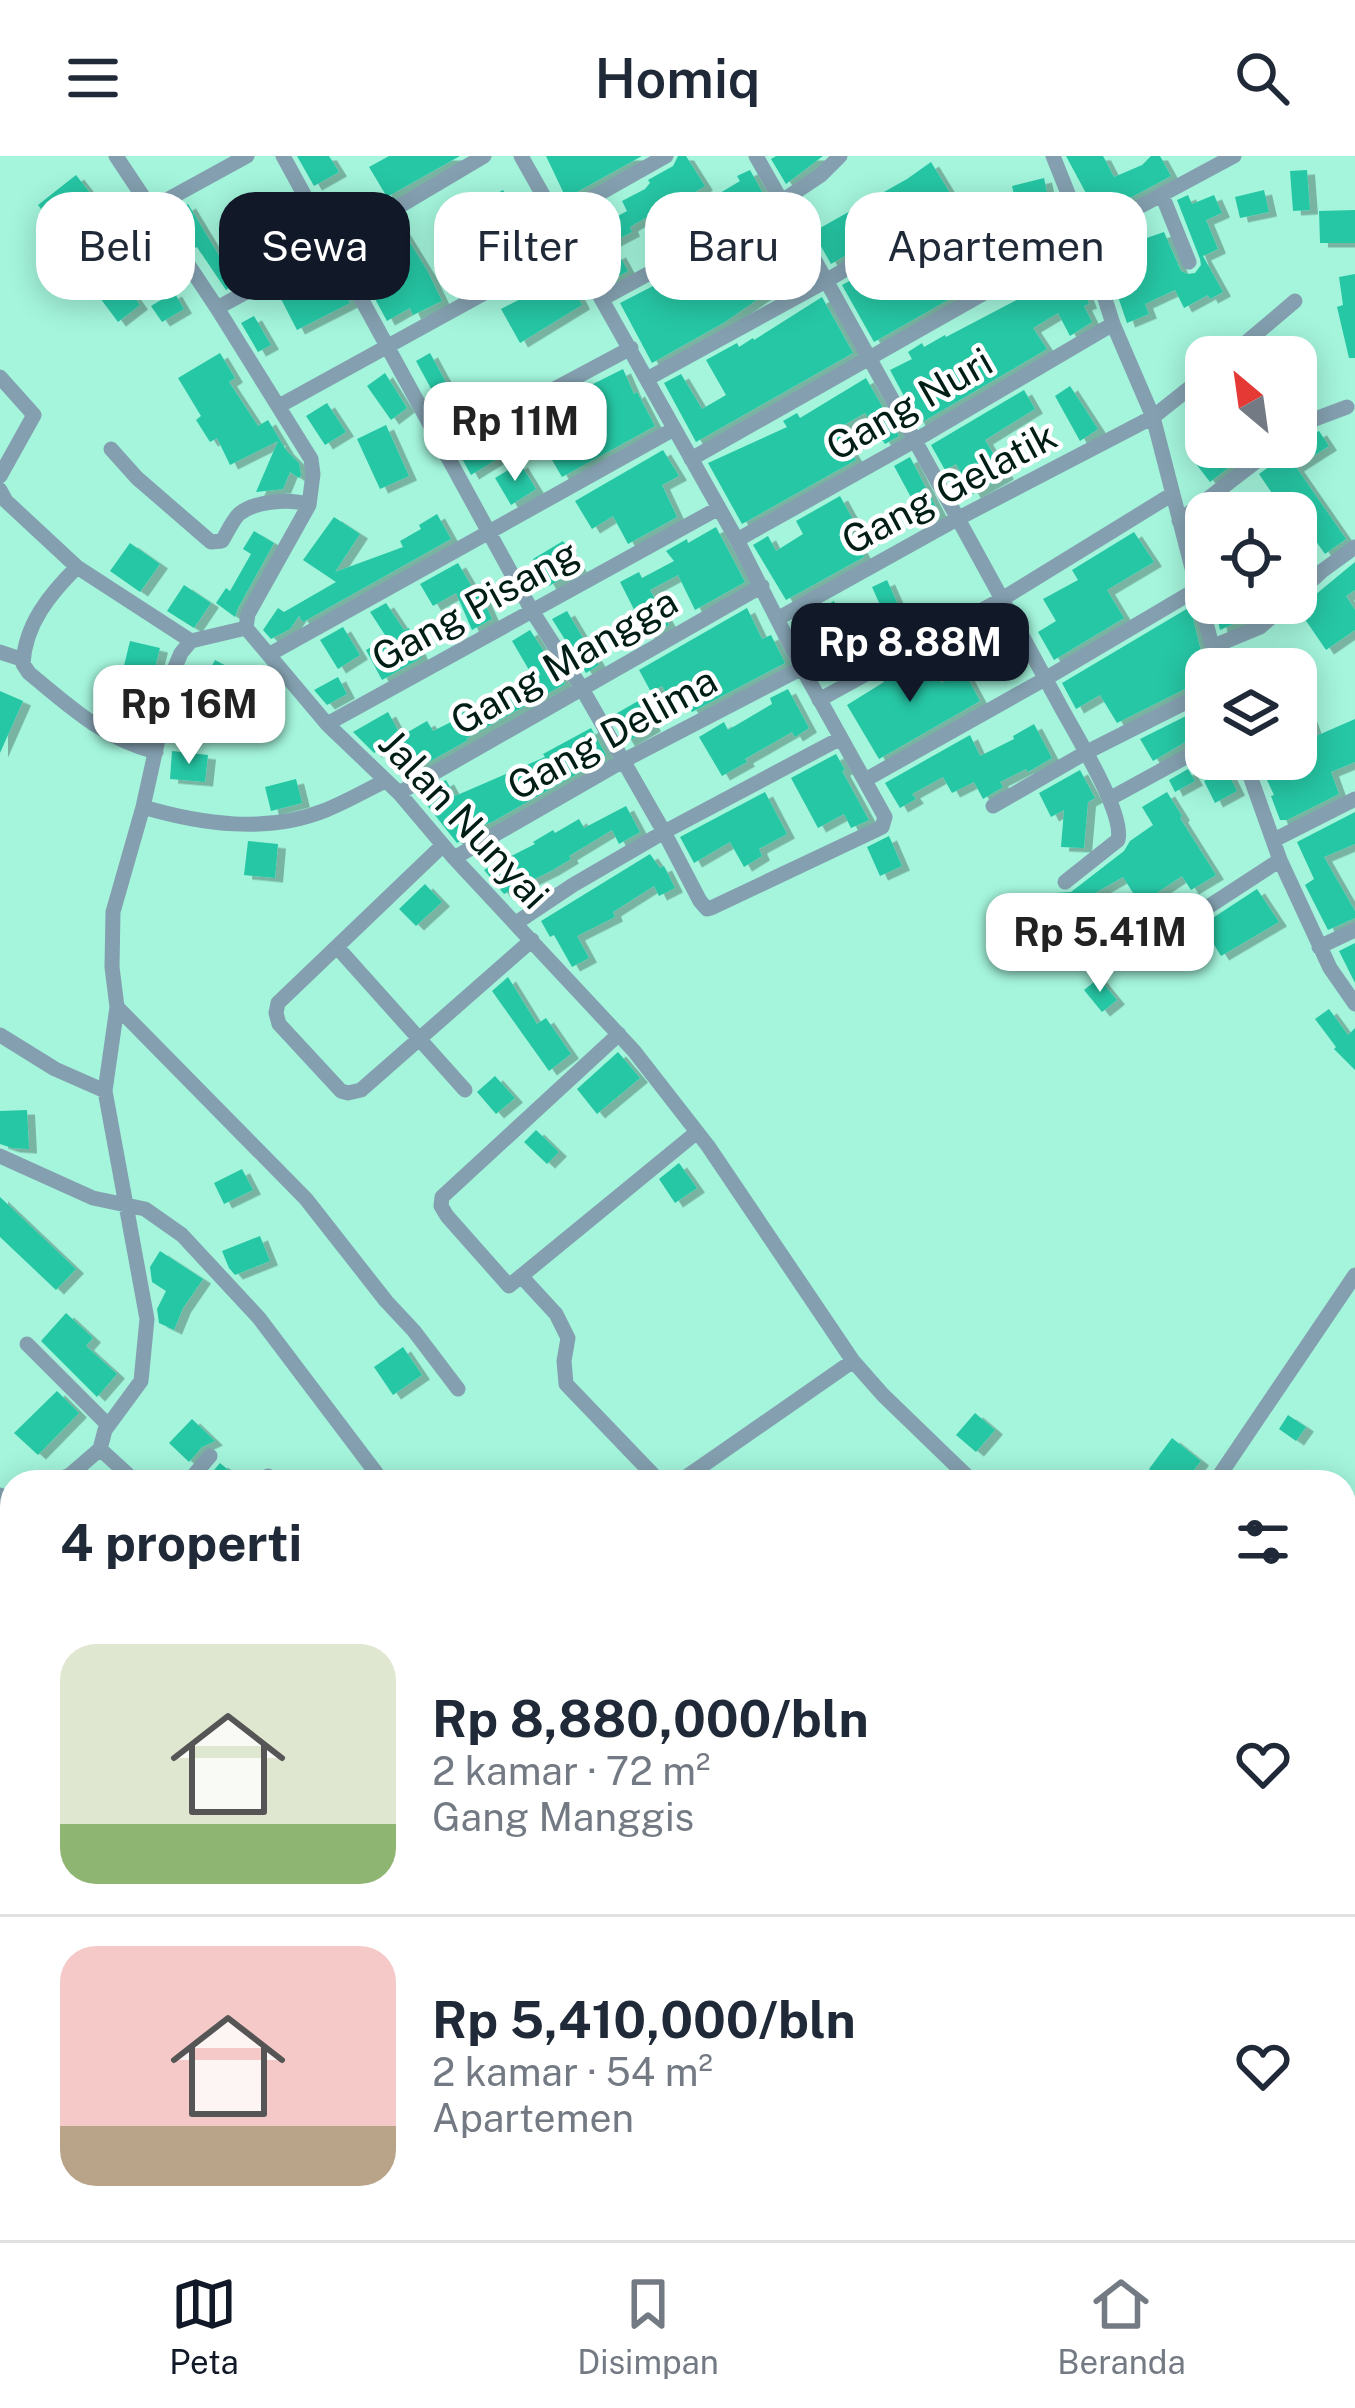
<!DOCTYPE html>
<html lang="id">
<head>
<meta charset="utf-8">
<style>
	body { margin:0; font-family:"Public Sans",sans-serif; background:#f2f2f3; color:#1f2937; height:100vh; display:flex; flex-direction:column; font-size:45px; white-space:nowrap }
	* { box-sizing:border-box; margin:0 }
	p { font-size:39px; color:#747a83 }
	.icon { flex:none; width:66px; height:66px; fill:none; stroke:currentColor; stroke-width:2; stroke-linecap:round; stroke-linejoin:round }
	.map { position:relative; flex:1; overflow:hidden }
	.panel { position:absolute; left:0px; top:1314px; width:1356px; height:771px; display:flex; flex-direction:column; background:#fff; border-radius:36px 36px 0 0; box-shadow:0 6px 30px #0003 }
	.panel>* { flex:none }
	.top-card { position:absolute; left:36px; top:36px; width:1284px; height:108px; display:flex; gap:24px }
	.needle { width:78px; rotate:331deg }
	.buttons { position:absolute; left:1185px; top:180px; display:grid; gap:24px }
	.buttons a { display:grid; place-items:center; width:132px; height:132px; border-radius:24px; background:#fff; box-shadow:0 6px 30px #0003; font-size:60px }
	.price { position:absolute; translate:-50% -102px; padding:0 27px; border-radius:24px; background:#fff; color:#222; font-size:39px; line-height:78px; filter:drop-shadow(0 3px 6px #0008) }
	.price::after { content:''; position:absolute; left:50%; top:72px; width:36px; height:27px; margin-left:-18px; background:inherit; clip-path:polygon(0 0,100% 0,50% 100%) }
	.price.active { background:#111827; color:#fff }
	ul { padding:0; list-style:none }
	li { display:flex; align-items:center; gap:36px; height:300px; padding:0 60px }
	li+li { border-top:3px solid #e0e1e3 }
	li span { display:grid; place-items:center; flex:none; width:336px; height:240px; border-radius:36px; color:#555 }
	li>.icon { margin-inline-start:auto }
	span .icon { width:144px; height:144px; fill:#fffc; stroke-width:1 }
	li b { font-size:51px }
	h2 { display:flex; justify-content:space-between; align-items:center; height:144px; padding:0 60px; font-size:51px }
	.pill { padding:0 42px; border-radius:36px; background:#fff; box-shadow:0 6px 30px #0003; font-size:42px; line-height:108px }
	.pill.active { background:#111827; color:#fff }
	header { display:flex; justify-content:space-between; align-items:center; height:156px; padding:0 60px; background:#fff; font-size:54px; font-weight:600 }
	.menu { display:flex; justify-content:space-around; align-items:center; height:168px; border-top:3px solid #e0e1e3; background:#fff; font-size:33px; color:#747a83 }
	.menu a { display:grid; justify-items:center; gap:6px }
	.menu .active { color:#111827 }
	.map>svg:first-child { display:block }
	.building { fill:#26c7a5; filter:url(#shadow) }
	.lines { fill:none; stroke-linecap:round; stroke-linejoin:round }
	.street { stroke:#84a0b0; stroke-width:15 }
	.labels { text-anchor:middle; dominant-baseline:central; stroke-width:9; stroke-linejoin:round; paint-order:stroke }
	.street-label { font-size:39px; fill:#001e16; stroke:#fff }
</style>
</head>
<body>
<header><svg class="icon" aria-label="menu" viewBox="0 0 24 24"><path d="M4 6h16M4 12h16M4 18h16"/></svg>Homiq<svg class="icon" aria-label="search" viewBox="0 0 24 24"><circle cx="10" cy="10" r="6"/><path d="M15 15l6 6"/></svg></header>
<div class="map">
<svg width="1355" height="2084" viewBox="0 0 1355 2084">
	<defs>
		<filter id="shadow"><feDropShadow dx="8" dy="4.5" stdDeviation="0" flood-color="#0004"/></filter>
	</defs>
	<rect width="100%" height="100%" fill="#a4f5dc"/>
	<path class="building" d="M297 0H329L339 16 314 30Z
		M389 0H460L387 41 369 11Z
		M546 0H642L566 42Z
		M678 0H686L705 30 684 43 681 37 651 56 652 58 630 71 632 76 611 87 601 69 627 55 622 45 645 33 650 27 648 24 673 10Z
		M776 0H823L786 28 771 3Z
		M1066 0H1103L1114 21 1142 9 1151 0H1160L1171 20 1091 63 1083 41 1087 39Z
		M931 6 950 37 881 78 879 74 845 92 848 98 831 108 813 76 907 23Z
		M750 14 765 41 722 64 710 43 740 25 737 20Z
		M1307 14 1310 54 1293 55 1290 15Z
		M76 19 98 47 83 59 81 57 76 61 78 63 60 77 38 49Z
		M1044 22 1052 60 1062 54 1070 75 1058 81 1057 79 1016 93 1020 103 984 120 985 123 874 186 842 129 882 108 884 111 918 94 916 89 956 67 959 72 1017 52 1012 30Z
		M503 34 513 51 481 69 471 52Z
		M1264 34 1269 56 1240 62 1235 41Z
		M1188 39 1192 48 1214 39 1222 57 1206 64 1218 93 1203 100 1223 136 1210 143 1208 139 1184 152 1175 134 1145 148 1149 158 1127 167 1103 97 1164 76 1181 115 1188 118 1195 117 1201 109 1200 103 1177 44Z
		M294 46 315 83 262 111 226 134 197 91 193 93 172 58 188 48 220 101 246 84 245 81 275 64 272 59Z
		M1355 54V87H1320L1319 55Z
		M536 55 552 86 530 98 513 66Z
		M777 61 808 118 761 141 725 166 652 207 620 147 723 94Z
		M401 72 428 116 442 145 413 159 410 152 387 165 349 95 368 85 370 90Z
		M618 97 628 115 608 126 598 108Z
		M111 109 140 149 118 166 88 126Z
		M1082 111 1090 135 1085 137 1089 148 1084 150 1092 166 1070 180 1058 157 1033 172 1047 193 919 268 890 214 912 203 908 196 922 187 924 191 945 179 946 181 1034 135 1032 133 1054 120Z
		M331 113 350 147 297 174 281 143 312 128 310 125Z
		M1355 118V202H1349L1337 151 1343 149 1339 121Z
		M567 119 582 149 520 187 501 153Z
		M174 136 184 153 162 166 151 150Z
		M822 141 853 197 696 286 664 227 681 218 702 253 726 239 706 204 737 187 739 191 753 182 754 184Z
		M254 160 271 189 258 196 241 167Z
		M220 197 235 222 229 226 258 270 268 264 286 294 299 307 301 319 299 322 290 316 283 333 256 336 278 285 230 309 217 282 210 286 196 264 201 260 178 222Z
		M430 197 455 243 458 242 471 264 448 276 436 254 441 251 416 205Z
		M623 213 634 238 637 236 655 270 562 321 527 261Z
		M385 217 407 252 391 264 367 230Z
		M866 222 899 280 885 288 865 257 837 273 856 304 742 368 708 307 787 271 783 265 797 257 800 262Z
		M1070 230 1098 273 1080 285 1055 240Z
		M1024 234 1035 253 985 284 1006 319 973 338 956 308 945 314 931 289Z
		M327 247 346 276 325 289 306 260Z
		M386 269 409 320 380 333 357 283Z
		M1319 275 1329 290 1296 311 1346 383 1325 398 1285 341 1278 346 1259 318 1282 301 1287 291H1296V286Z
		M1206 280V291H1255L1210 326 1186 295Z
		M485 284 497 303 471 319 459 297Z
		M663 294 679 320 662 329 677 361 628 388 613 360 592 373 575 345Z
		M910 301 940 359 925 367 894 310Z
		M520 307 536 333 511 349 495 322Z
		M840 340 856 369 850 373 864 401 786 444 753 389 768 380 776 395 803 378 796 365Z
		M437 358 451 383 303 466 299 460 290 473 271 483 263 474 278 452 284 456 336 426 303 404 334 361 360 378 335 416 403 391 400 385 421 373 419 369Z
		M1206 359V409L1193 369Z
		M716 371 745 426 695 454 678 419 650 434 669 469 648 481 620 426 639 416 642 422 674 405 666 395 687 383 688 387Z
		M254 375 274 387 238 452 235 461 216 447 226 432 230 435 251 398 243 393Z
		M1134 376 1154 406 1107 434 1124 462 1054 504 1038 476 1056 465 1043 443 1078 424 1072 414Z
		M563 385 579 412 549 430 533 403Z
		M130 387 160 408 140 436 110 415Z
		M1355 406V434L1346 440 1355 454V474L1326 494 1298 453Z
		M458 407 475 436 479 434 492 463 472 474 456 437 433 450 420 428Z
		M887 424 900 453 885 460 872 431Z
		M184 429 211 447 194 472 167 455Z
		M834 445 854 485 815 503 797 468V465Z
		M386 447 404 474 409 472 421 502 382 524 366 494 387 482 370 456Z
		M1233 447H1255L1259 456 1220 474 1216 456Z
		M1190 451 1205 511 1187 521 1191 530 1117 567 1100 539 1076 553 1062 527Z
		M747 452 762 483 771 479 785 507 692 556 685 544 673 550 662 530 651 536 639 514Z
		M567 455 599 509 586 517 552 463Z
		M1000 470 1018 502 1002 512 998 506 976 520 953 484 972 473 978 482Z
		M343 471 360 499 338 513 320 484Z
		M530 474 565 528 467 582 468 584 402 621 385 591 374 597 353 576 388 556 401 580 427 565 433 575 463 560 462 557 474 550 478 559 535 531 530 520 532 519 512 485Z
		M130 485 160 492 150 531 156 533 147 555 150 556 141 578 110 564 127 519 122 518Z
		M1241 492 1250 513H1230L1226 498Z
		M926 499 941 527 964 515 980 545 879 603 847 549 884 526 882 523Z
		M215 504 253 524 238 552 200 532Z
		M338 521 347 538 327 549 314 534Z
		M1296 530H1298L1316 580 1355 563V606L1331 616 1339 638 1287 664H1280L1271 640 1274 639 1257 603H1296Z
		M788 533 809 572 795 581 792 576 745 603 747 606 722 620 699 581 724 566 728 574 772 548 770 542Z
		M0 535 23 545 0 597Z
		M638 545 653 571 627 586 612 560Z
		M1202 552 1206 561V574L1153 605 1140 583Z
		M1034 568 1052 602 1028 616 1026 613 1000 626 1003 631 983 643 974 626 952 637 943 621 912 638 916 643 900 652 885 627 970 579 980 600 1014 583 1013 580Z
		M591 572 606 599 600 605 492 666 474 673 476 676 457 687 419 639 446 624 455 640 545 601 543 598Z
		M172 595 208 599 205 626 170 623Z
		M836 598 845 614 842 615 869 664 851 672 844 658 818 672 791 622Z
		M1188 613 1195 625 1175 636 1169 624Z
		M1226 613 1237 635 1215 647 1204 625Z
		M1080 614 1095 642 1088 646 1084 692 1061 691 1064 654 1051 661 1039 637Z
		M296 623 302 647 271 655 265 631Z
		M765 636 787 678 759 693 762 700 744 711 730 686 694 707 680 681Z
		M1167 636 1182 660 1180 662 1216 719 1191 734 1182 720 1140 748 1123 721 1095 737 1098 742 1069 760 1055 737 1071 736 1124 695 1130 685 1153 669 1142 651Z
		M626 650 640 676 619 688 612 674 569 700 571 703 551 715 504 738 484 714 535 688 533 686 553 674 555 677 579 663 584 672Z
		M1355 656V688L1324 701 1355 755V762L1328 774 1305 729 1314 723 1297 686Z
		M889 680 902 710 880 720 867 691Z
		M248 685 278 688 275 722 244 719Z
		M650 698 660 712 664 710 675 732 659 740 654 730 613 756 615 761 577 780 589 802 572 811 554 779 550 781 541 765Z
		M425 728 442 746 416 770 399 753Z
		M1257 733 1279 766 1221 800 1202 769Z
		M1355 787V827L1339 795Z
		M508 821 537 868 546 862 571 898 549 915 492 835Z
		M1099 822 1117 844 1102 856 1084 834Z
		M1329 853 1348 879 1355 872V914L1334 893 1336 891 1315 863Z
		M618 896 640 922 597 958 577 933Z
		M495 920 515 942 496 958 477 936Z
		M27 954 29 993 12 992 0 988V955Z
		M536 974 559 996 547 1008 524 986Z
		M679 1007 697 1032 675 1047 659 1023Z
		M242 1013 253 1034 224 1048 214 1027Z
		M0 1041 76 1113 56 1134 0 1081Z
		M260 1080 270 1105 235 1119 229 1112 222 1095Z
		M160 1095 203 1123 183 1152 174 1174 159 1167 157 1153 166 1135 152 1126 150 1111Z
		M66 1157 93 1182 86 1190 117 1218 97 1241 41 1185Z
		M403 1191 422 1219 393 1239 374 1211Z
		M57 1235 79 1257 38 1299 14 1277Z
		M975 1257 995 1274 976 1296 956 1279Z
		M1288 1259 1306 1271 1296 1285 1279 1273Z
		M192 1263 215 1285 202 1291 189 1306 169 1287Z
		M1172 1282 1201 1305 1185 1326H1166L1149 1313Z
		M220 1307 243 1326H204Z"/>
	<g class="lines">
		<path class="street" d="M116 0 217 152 311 303 313 318 309 349 248 458 246 472 327 568 399 637 454 702 634 895 708 990 853 1205 883 1239 973 1326
			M283 0 532 455 581 531 664 676 700 745 707 753 711 752 876 674 882 671 885 661 802 512 737 384 521 0
			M756 0C858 180 958 362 1057 544 1072 573 1125 656 1118 684L1065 726
			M1053 0 1085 80 1113 168 1153 261 1218 513
			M1162 39 1189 106
			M152 52 247 0
			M556 62 666 0
			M602 143 782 45 821 19 840 0
			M217 152 356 76 484 0
			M1229 201 1295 145
			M0 221 34 259 0 320
			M647 223 826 125 954 48
			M279 250 570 90
			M1296 274 1315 263 1347 251
			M444 292 631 192
			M111 293 137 322 211 386 222 385C227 377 232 365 239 358 255 345 290 342 309 349
			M691 303 1085 80 1234 0
			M0 334 6 345 77 411 191 485
			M1179 365 1275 291
			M737 384 914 285 1113 168
			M77 411C50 438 25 468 23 508L29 517C69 550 104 583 156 596
			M1296 439 1322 415 1355 391
			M777 463 957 363 1153 261 1206 219
			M191 485 246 472
			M1214 490 1260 471 1288 447
			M0 496 21 503
			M270 498 674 273
			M819 544 1002 443 1171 339
			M327 568 719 352
			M1244 603 1280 704 1330 812 1355 848
			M865 624 1045 523 1199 432
			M399 637 762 430
			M1109 643 1206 590
			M993 650 1085 597 1206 536
			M143 651C201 668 267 678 326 654 346 646 365 635 385 625
			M1274 684 1355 643
			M443 689 278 847 276 857 279 868 341 935 348 937 361 934 532 784
			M454 702 623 605 802 512
			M516 767 573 729 664 676 841 582
			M337 791 465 934
			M1319 791 1355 774
			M1125 805 1280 704
			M117 851 306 1043 386 1145 414 1175 458 1233
			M619 878 442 1041 441 1050 447 1060 509 1130 697 976
			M0 879 55 913 105 935
			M0 1000 93 1042 145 1053 182 1079 259 1162 383 1326
			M521 1120 556 1158 568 1182 564 1205 566 1228 660 1326
			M27 1188 108 1269
			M268 1320 273 1326
			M53 1326 70 1319 100 1293
			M136 1326 100 1293 105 1274 141 1225 147 1163 105 935 117 851 112 811 113 756 143 651 173 516 181 497 191 485
			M188 1326 210 1300
			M679 1326 853 1205
			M1215 1326 1355 1119
			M0 1339 5 1344H12
			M1344 1430 1355 1438
			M0 1561 12 1567
			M0 1692 12 1685
			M1344 1775 1355 1764
			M0 1778 12 1818
			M1344 1902 1355 1905
			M0 1943 12 1937
			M142 2073 148 2084
			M358 2073 365 2084
			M904 2073 910 2084
			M1062 2073 1072 2084
			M83 2084 97 2073
			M454 2084 471 2073
			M642 2084 661 2073
			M783 2084 798 2073
			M1006 2084 1025 2073
			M1120 2084 1133 2073"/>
	</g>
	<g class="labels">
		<g class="street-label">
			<text transform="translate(909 248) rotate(-30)">Gang Nuri</text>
			<text transform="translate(949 332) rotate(-28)">Gang Gelatik</text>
			<text transform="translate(475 449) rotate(-29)">Gang Pisang</text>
			<text transform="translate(564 505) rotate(-30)">Gang Mangga</text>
			<text transform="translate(612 577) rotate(-29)">Gang Delima</text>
			<text transform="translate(464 663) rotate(47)">Jalan Nunyai</text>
		</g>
	</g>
</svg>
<div class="buttons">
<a><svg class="needle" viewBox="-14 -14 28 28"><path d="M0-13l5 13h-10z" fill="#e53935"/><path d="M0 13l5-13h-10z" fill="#747a83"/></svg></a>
<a><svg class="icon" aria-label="locate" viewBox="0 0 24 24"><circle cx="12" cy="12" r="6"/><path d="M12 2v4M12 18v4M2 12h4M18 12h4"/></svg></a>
<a><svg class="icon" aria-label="layers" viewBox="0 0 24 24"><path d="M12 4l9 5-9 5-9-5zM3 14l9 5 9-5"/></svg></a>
</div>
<b class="price" style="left:515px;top:328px">Rp 11M</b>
<b class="price active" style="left:910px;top:549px">Rp 8.88M</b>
<b class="price" style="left:189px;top:611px">Rp 16M</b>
<b class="price" style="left:1100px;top:839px">Rp 5.41M</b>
<div class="top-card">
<a class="pill">Beli</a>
<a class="pill active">Sewa</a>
<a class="pill">Filter</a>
<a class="pill">Baru</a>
<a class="pill">Apartemen</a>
</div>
<section class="panel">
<h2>4 properti<svg class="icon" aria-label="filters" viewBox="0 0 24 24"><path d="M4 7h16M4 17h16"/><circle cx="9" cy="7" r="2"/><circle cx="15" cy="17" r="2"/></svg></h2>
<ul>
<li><span style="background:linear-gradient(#dfe7d0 75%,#8fb573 0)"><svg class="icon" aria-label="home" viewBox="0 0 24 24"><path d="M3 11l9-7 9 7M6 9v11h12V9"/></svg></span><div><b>Rp 8,880,000/bln</b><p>2 kamar · 72 m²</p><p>Gang Manggis</p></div><svg class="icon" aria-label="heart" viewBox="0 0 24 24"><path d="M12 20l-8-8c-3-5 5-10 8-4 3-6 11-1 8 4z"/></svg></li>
<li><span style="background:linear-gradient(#f6c9c9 75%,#b9a48a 0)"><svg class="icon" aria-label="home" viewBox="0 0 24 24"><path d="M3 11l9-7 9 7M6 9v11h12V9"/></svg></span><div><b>Rp 5,410,000/bln</b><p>2 kamar · 54 m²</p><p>Apartemen</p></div><svg class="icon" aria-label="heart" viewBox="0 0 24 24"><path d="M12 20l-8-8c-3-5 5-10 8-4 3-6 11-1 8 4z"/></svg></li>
</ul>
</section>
</div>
<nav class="menu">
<a class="active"><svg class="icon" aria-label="map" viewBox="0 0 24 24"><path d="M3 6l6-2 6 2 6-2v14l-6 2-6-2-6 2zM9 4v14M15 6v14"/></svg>Peta</a>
<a><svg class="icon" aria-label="saved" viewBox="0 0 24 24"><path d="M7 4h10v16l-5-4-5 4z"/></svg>Disimpan</a>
<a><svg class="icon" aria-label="home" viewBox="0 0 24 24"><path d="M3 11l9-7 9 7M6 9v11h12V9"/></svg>Beranda</a>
</nav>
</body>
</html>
